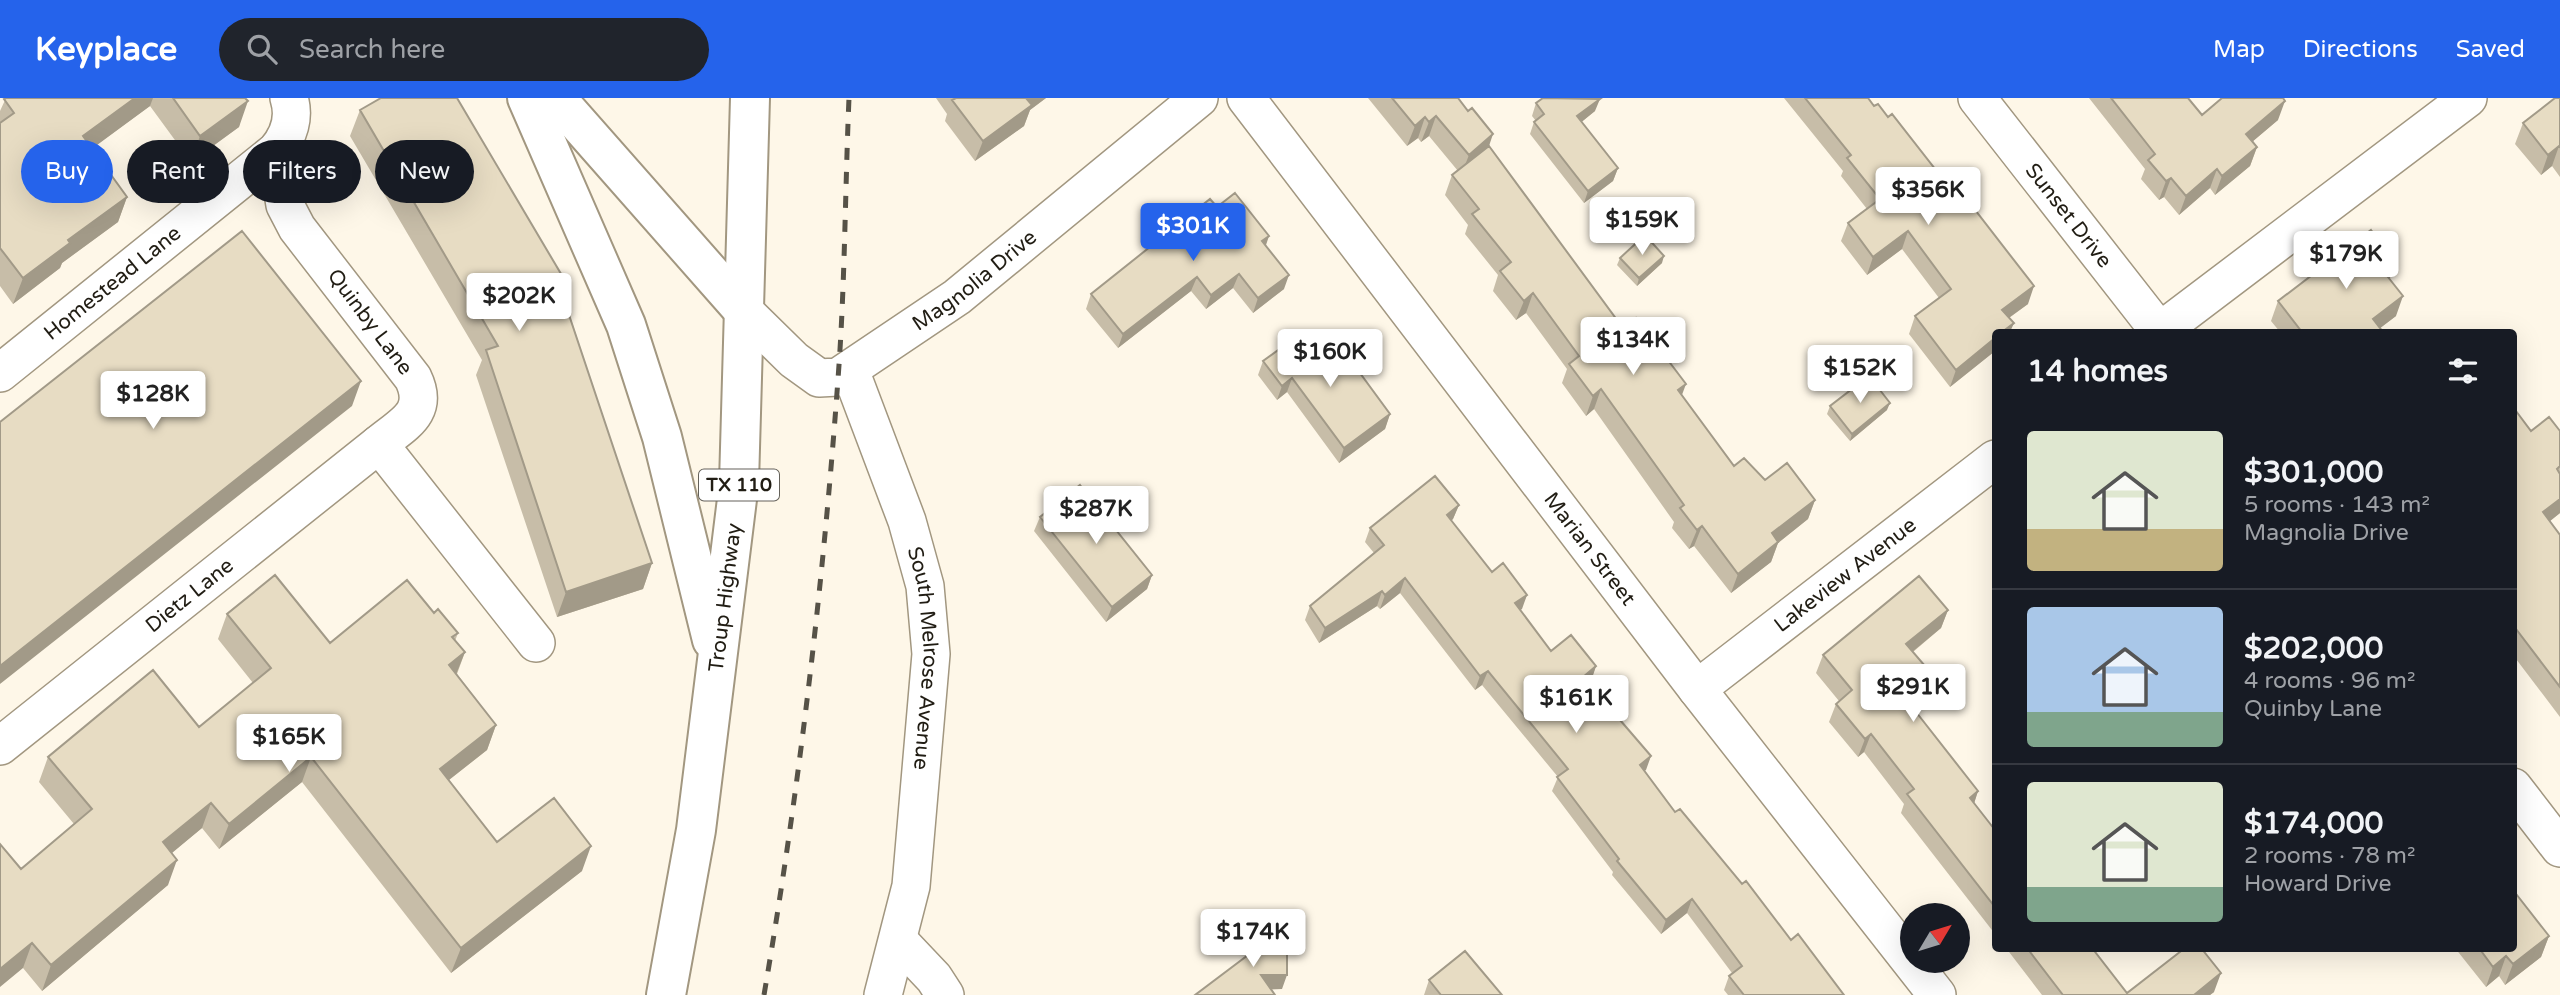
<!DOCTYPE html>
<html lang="en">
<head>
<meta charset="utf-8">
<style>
	body { margin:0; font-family:"Varela Round",sans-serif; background:#20242c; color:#f1f3f6; height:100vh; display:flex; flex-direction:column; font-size:26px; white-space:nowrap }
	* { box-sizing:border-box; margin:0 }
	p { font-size:23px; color:#9ea1a6 }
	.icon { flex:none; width:38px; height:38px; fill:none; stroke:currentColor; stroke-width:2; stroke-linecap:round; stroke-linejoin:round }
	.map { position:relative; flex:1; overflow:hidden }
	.details { position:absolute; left:1992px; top:231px; width:525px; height:623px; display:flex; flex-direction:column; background:#171b24; border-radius:7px; box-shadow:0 7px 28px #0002 }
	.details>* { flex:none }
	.top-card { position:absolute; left:21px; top:42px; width:665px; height:63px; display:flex; gap:14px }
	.needle { width:46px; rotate:52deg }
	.fabs { position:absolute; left:1900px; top:805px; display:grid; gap:14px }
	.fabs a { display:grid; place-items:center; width:70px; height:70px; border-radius:50%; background:#171b24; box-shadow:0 7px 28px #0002; font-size:35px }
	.price { position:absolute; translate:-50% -60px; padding:0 16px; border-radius:7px; background:#fff; color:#222; font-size:23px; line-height:46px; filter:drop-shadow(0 2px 4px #0008) }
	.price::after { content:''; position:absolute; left:50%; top:42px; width:21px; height:16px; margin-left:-10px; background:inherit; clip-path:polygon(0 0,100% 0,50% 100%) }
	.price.on { background:#2563eb; color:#fff }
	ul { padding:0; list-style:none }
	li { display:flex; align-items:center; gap:21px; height:175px; padding:0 35px }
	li+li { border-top:2px solid #363941 }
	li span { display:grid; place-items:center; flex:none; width:196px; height:140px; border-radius:7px; color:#555 }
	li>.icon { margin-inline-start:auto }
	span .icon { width:84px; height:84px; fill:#fffc; stroke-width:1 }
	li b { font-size:30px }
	h2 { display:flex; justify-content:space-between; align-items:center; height:84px; padding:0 35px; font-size:30px }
	.chip { padding:0 24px; border-radius:32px; background:#171b24; box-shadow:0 7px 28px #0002; font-size:24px; line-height:63px }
	.chip.on { background:#2563eb; color:#fff }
	header { display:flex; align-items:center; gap:42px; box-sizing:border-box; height:98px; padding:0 35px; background:#2563eb; color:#fff }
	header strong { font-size:33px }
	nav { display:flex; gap:38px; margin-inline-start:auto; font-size:24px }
	.search { width:490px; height:63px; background:#20242c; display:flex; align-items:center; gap:18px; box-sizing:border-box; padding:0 24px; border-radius:38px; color:#9ea1a6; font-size:26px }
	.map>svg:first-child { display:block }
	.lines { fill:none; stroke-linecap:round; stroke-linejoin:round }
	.street-casing { stroke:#a29780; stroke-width:40 }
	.secondary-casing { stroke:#a29780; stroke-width:42 }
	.primary-casing { stroke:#a29780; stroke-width:42 }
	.street { stroke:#fff; stroke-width:37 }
	.secondary { stroke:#fff; stroke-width:38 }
	.primary { stroke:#fff; stroke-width:38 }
	.rail { stroke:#565247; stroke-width:5; stroke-dasharray:12 12; stroke-linecap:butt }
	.wall { fill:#c7bda8 }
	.shaded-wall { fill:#a29a88 }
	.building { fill:#e7dcc3; stroke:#a29a88; stroke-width:2 }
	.labels { text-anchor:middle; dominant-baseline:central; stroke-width:6; stroke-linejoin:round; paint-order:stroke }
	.shield { fill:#fff; stroke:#64615a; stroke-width:2 }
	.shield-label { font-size:19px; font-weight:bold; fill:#211d14 }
	.street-label { font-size:21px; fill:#211d14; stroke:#fff }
</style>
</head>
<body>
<header>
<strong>Keyplace</strong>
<div class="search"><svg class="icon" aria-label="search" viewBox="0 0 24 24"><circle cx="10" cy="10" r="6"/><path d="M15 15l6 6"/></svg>Search here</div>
<nav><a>Map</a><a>Directions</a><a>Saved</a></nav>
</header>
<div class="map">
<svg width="2560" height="897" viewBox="0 0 2560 897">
	<rect width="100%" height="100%" fill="#fef7e8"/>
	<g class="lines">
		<g class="street-casing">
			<g id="street">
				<path id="s1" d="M1246 0 1697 591 1937 897"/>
				<path id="s2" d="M1977 0 2160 234"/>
				<path id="s3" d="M742 211 794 262 819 280 838 279 957 199 1199 0"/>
				<path d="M2159 234 2468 0"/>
				<path id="s4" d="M850 272 907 423 925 488 931 556 911 788 883 897"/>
				<path id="s5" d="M0 275 276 53C289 38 295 19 289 0"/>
				<path d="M379 346 536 545"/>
				<path id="s6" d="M1697 591 1995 361"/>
				<path id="s7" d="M0 648 379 346C403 326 430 315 413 280L297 130 285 107 276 53"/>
				<path d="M2513 689 2560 750"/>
				<path d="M898 842 934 880 945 897"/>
			</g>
		</g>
		<g class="secondary-casing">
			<path id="secondary" d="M556 0 742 211"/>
		</g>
		<g class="primary-casing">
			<g id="primary">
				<path d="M527 0 626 227 662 339 712 542"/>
				<path id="s8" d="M666 897 696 732 739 385 750 0"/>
			</g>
		</g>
		<use href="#street" class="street"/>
		<use href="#secondary" class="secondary"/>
		<use href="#primary" class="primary"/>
		<path class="rail" d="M764 897C799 692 823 488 838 281 845 188 845 93 849 0"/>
	</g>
	<path class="wall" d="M6 0H245L239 29 191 64 150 8 92 50 127 99 118 124 62 165 60 170 13 206 0 188V13Z
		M936 0H1046L1030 12 1024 28 975 63 945 23 947 16Z
		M1368 0H1458L1489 49 1623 230 1682 297 1734 368 1815 402 1808 421 1778 445 1771 464 1731 495 1694 448 1689 451 1672 430 1674 424 1594 311 1586 318 1562 285 1567 271 1526 215 1516 222 1493 193 1498 177 1465 136 1468 127 1445 97 1452 77 1458 73 1429 38 1421 44 1418 40 1407 48Z
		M1784 0H1868L2028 206 2009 220 1995 234V253L1950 289 1909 236 1915 218 1939 200 1902 151 1867 177 1841 143 1848 125 1867 111 1841 78 1843 73Z
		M2089 0H2188L2202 17 2278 22 2253 43 2257 49 2250 68 2215 97 2210 90 2179 117 2164 99 2159 102 2141 81 2145 71Z
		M2560 0V79L2552 68 2541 77 2515 46 2523 25Z
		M1536 5 1595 13 1581 24 1618 70 1613 83 1584 105 1530 36 1534 24 1536 23 1532 18Z
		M360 12 567 186 563 197 652 465 643 491 557 519 476 277 482 262 350 38Z
		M1217 109 1266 147 1284 191 1253 215 1233 190 1206 211 1191 193 1118 250 1086 211 1091 196Z
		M1620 160 1662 165 1637 188 1617 167Z
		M2390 181 2396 218 2380 230 2383 234H2280L2271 223 2278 203Z
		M1263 263 1323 267 1390 316 1385 331 1339 365 1287 294 1277 302 1258 277Z
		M1830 308 1887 312 1850 343 1827 316Z
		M2513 309 2531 333H2560V415L2550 423 2560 437V619L2513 557Z
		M1459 407 1453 421 1451 423 1492 474 1527 497 1520 512 1551 553 1596 568 1591 583 1588 585 1651 658 1644 673 1675 714 1742 786 1791 842 1844 897H1728L1724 892 1729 878 1732 875 1687 815 1661 836 1612 777 1613 774 1552 693 1558 679 1482 587 1475 592 1400 495 1380 511 1377 508 1319 545 1305 522 1310 508 1374 455 1365 444 1370 430Z
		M1040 419 1152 477 1147 491 1106 524 1034 433Z
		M1948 512 1941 530 1913 554 1930 601 1915 613 1978 693 1974 705 1995 732V836L1901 715 1904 706 1864 654 1858 659 1829 624 1836 606 1839 603 1816 575 1823 557Z
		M434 515 458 535 455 543 465 554 457 576 496 627 487 652 449 682 497 744 582 773 451 875 302 684 219 751 202 730 171 755 168 787 42 893 23 870 21 771 74 726 39 684 48 659 199 629 253 585 218 541 227 516 330 545Z
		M1256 836 1282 891 1195 897 1251 855V850Z
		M2549 838 2541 859 2505 887 2499 878 2486 889 2455 850H2513Z
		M2006 850H2092L2127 895 2214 894 2210 897H2042Z
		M1429 882 1502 897H1424Z"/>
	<path class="shaded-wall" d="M135 0H153L150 8 74 64 83 38Z
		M1026 0H1046L1030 12 1024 28 975 63 983 43Z
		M1600 1 1595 13 1573 31 1577 18Z
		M248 3 239 29 191 64 200 38Z
		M2285 3 2278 22 2239 55 2246 36Z
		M1436 18 1429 38 1421 44 1429 24Z
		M1425 19 1418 40 1407 48 1415 28Z
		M1493 36 1486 57 1461 77 1469 57Z
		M2559 48 2552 68 2541 77 2548 57Z
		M2257 49 2250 68 2215 97 2222 78Z
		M1618 70 1613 83 1584 105 1588 93Z
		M2217 71 2210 90 2179 117 2186 98Z
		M2171 80 2164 99 2159 102 2166 83Z
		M127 99 118 124 62 165 60 170 13 206 23 180 68 142Z
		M1908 133 1902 151 1867 177 1873 159Z
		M1269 138 1264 153 1262 143Z
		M1664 158 1662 165 1637 188 1639 180Z
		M2396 164 2388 185 2384 174Z
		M1239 176 1233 190 1206 211 1211 197Z
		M1289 177 1284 191 1253 215 1258 200Z
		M1197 179 1191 193 1118 250 1123 236Z
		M567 186 557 212 560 190Z
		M2034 188 2028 206 1996 229 2002 212Z
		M1533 195 1526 215 1516 222 1524 203Z
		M2403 198 2396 218 2375 234 2373 221Z
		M2014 225 2010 234H2002Z
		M1995 240V253L1950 289 1956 272Z
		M1292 280 1287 294 1277 302 1282 288Z
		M361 283 352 308 0 586V568Z
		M1686 286 1679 305 1678 292Z
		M1601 291 1594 311 1586 318 1593 298Z
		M1890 305 1887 312 1850 343 1852 336Z
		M1390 316 1385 331 1339 365 1344 350Z
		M2560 401V415L2535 435 2543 414Z
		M1815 402 1808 421 1778 445 1771 464 1731 495 1738 476 1772 435Z
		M1459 407 1453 421 1441 431 1447 417Z
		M1702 428 1694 448 1689 451 1697 432Z
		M652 465 643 491 557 519 566 494Z
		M1152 477 1147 491 1106 524 1112 509Z
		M1405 480 1400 495 1380 511 1385 497Z
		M1382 493 1377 508 1319 545 1325 530Z
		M1527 497 1522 511 1510 519 1515 505Z
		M1948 512 1941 530 1900 564 1906 546Z
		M465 554 455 579 449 567Z
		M1596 568 1591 583 1578 593 1583 579Z
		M1488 573 1482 587 1475 592 1480 578Z
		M1937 582 1930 601 1903 623 1909 605Z
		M496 627 487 652 431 696 440 671Z
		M1871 636 1864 654 1858 659 1865 641Z
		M1651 658 1646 672 1634 681 1640 667Z
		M311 659 302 684 219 751 229 726Z
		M1978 693 1972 712 1970 700Z
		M211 705 202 730 154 770 163 744Z
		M591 748 582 773 451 875 461 850Z
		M177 762 168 787 42 893 51 867Z
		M1692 801 1687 815 1661 836 1666 822Z
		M2549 838 2541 859 2505 887 2513 866Z
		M32 845 23 870 0 889V871Z
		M2506 858 2499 878 2486 889 2493 869Z
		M2221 875 2214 894 2210 897H2194Z
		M1261 877H1287L1282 891H1256Z"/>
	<path class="building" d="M6 0H135L83 38 127 99 68 142 70 145 23 180 0 150V25L14 15 4 1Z
		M173 0H245L248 3 200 38Z
		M381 0H457L567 186 560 190 652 465 566 494 486 252 498 248 360 12Z
		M956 0H1026L1032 7 983 43 952 2Z
		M1392 0H1458L1468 13 1472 10 1493 36 1469 57 1436 18 1429 24 1425 19 1415 28Z
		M1543 0 1600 1 1577 18 1618 70 1588 93 1534 24 1544 16 1536 5Z
		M1805 0H1868L1874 8 1878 6 1888 19 1892 16 1943 81 1948 77 2034 188 2002 212 2014 225 2002 234H1995V240L1956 272 1915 218 1951 191 1908 133 1873 159 1848 125 1880 101 1847 60 1851 57Z
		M2111 0H2188L2202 17 2222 0H2283L2285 3 2246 36 2257 49 2222 78 2217 71 2186 98 2171 80 2166 83 2148 62 2155 56Z
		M2555 0H2560V49L2559 48 2548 57 2523 25Z
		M1489 48 1623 230 1636 220 1686 286 1678 292 1734 368 1744 360 1765 382 1787 365 1815 402 1772 435 1778 444 1738 476 1702 428 1697 432 1680 410 1684 407 1601 291 1593 298 1569 266 1579 258 1533 195 1524 203 1500 173 1511 164 1472 116 1479 111 1452 77Z
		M1235 95 1269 138 1262 143 1289 177 1258 200 1239 176 1211 197 1197 179 1123 236 1091 196 1210 101 1217 109Z
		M2371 132 2396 164 2384 174 2403 198 2373 221 2383 234H2302L2278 203Z
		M242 133 361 283 0 568V324Z
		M1645 137 1664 158 1639 180 1620 160Z
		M1300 236 1323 267 1343 252 1390 316 1344 350 1292 280 1282 288 1263 263Z
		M1869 278 1890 305 1852 336 1830 308Z
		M2513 309 2531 333 2549 319 2560 333V368L2557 371 2560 376V401L2543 414 2560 437V589L2513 527Z
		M1435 378 1459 407 1447 417 1492 474 1503 465 1527 497 1515 505 1551 553 1571 537 1596 568 1583 579 1651 658 1640 667 1675 714 1680 711 1742 786 1746 783 1791 842 1798 836 1844 897H1744L1729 878 1742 868 1692 801 1666 822 1617 763 1619 761 1557 679 1568 671 1488 573 1480 578 1405 480 1385 497 1382 493 1325 530 1310 508 1384 447 1370 430Z
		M1080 387 1152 477 1112 509 1040 419Z
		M275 477 330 545 407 482 434 515 438 511 458 535 452 539 465 554 449 567 496 627 440 671 497 744 554 700 591 748 461 850 311 659 229 726 211 705 163 744 177 762 51 867 32 845 0 871V746L21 771 92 711 48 659 153 572 199 629 271 570 227 516Z
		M1919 478 1948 512 1906 546 1937 582 1909 605 1978 693 1970 700 1995 732V809L1907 696 1914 691 1871 636 1865 641 1836 606 1852 592 1823 557Z
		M2513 792 2549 838 2513 866 2506 858 2493 869 2479 850H2513Z
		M1256 836 1287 837V877H1261L1275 897H1195L1256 851Z
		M2027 850H2092L2127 895 2185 850H2201L2221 875 2194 897H2063Z
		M1465 853 1502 897H1441L1429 882Z"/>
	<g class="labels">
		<rect class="shield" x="699" y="371.5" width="80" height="31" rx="5"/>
		<g class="shield-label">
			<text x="739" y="387">TX 110</text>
		</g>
		<g class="street-label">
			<text stroke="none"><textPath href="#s2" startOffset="149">Sunset Drive</textPath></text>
			<text stroke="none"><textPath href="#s3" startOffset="290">Magnolia Drive</textPath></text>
			<text stroke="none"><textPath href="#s5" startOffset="144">Homestead Lane</textPath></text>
			<text transform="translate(370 224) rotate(53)">Quinby Lane</text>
			<text stroke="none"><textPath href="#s1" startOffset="567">Marian Street</textPath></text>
			<text stroke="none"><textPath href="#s6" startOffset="187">Lakeview Avenue</textPath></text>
			<text stroke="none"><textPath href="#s7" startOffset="242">Dietz Lane</textPath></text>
			<text stroke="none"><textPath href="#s8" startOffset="402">Troup Highway</textPath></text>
			<text stroke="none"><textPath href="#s4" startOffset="301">South Melrose Avenue</textPath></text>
		</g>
	</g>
</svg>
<div class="fabs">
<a><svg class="needle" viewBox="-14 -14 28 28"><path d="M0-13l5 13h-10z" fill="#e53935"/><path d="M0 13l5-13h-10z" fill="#9ea1a6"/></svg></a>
</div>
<b class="price" style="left:1928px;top:129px">$356K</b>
<b class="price" style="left:1642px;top:159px">$159K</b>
<b class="price on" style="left:1193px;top:165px">$301K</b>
<b class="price" style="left:2346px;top:193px">$179K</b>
<b class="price" style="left:519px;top:235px">$202K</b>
<b class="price" style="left:1633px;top:279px">$134K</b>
<b class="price" style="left:1330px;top:291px">$160K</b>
<b class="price" style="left:1860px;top:307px">$152K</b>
<b class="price" style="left:153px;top:333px">$128K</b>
<b class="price" style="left:1096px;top:448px">$287K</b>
<b class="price" style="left:1913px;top:626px">$291K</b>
<b class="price" style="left:1576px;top:637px">$161K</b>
<b class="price" style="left:289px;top:676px">$165K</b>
<b class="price" style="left:1253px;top:871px">$174K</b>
<div class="top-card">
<a class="chip on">Buy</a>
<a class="chip">Rent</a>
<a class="chip">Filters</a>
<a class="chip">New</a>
</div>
<section class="details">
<h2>14 homes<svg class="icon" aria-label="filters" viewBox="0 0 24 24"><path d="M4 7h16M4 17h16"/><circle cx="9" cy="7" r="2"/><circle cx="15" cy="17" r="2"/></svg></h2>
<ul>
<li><span style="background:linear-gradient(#dfe7d0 70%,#c2b280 0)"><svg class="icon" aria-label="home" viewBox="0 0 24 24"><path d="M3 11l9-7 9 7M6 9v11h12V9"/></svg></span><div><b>$301,000</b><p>5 rooms · 143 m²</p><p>Magnolia Drive</p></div></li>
<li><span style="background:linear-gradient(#a9c7e8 75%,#7fa58c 0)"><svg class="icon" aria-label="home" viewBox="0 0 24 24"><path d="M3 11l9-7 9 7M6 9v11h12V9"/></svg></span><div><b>$202,000</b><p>4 rooms · 96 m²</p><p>Quinby Lane</p></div></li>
<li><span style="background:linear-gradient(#dfe7d0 75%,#7fa58c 0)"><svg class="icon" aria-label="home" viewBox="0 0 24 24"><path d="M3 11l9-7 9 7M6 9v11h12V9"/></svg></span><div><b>$174,000</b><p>2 rooms · 78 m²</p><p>Howard Drive</p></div></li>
</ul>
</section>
</div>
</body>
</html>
